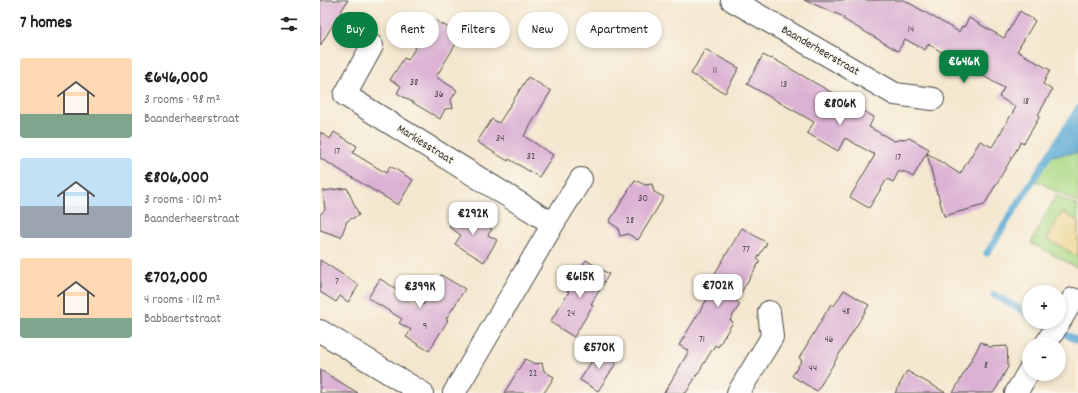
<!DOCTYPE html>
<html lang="en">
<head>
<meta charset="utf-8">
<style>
	body { margin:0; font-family:Dekko,sans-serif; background:#f6f6f6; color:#202124; height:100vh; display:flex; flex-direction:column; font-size:15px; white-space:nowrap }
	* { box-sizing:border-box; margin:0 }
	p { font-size:13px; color:#757577 }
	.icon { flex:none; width:22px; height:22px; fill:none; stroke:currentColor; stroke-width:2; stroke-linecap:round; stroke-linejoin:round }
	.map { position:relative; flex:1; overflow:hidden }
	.drawer { display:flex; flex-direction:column; background:#fff; width:320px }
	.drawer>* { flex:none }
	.hud { position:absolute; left:12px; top:12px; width:380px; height:36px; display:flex; gap:8px }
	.buttons { position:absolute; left:702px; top:285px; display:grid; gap:8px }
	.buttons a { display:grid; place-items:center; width:44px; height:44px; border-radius:50%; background:#fff; box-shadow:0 2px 6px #0003; font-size:20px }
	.price { position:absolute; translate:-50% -34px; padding:0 9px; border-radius:8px; background:#fff; color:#222; font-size:13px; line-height:26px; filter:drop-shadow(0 1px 2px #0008) }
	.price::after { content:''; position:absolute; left:50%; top:24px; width:12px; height:9px; margin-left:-6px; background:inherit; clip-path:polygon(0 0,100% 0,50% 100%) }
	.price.on { background:#0b8043; color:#fff }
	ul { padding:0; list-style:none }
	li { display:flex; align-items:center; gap:12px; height:100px; padding:0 20px }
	li span { display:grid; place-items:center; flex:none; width:112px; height:80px; border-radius:4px; color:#555 }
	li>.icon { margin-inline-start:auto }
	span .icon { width:48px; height:48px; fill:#fffc; stroke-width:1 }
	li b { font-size:17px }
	h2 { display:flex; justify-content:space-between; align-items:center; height:48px; padding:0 20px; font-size:17px }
	.chip { padding:0 14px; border-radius:18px; background:#fff; box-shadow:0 2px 6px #0003; font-size:14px; line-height:36px }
	.chip.on { background:#0b8043; color:#fff }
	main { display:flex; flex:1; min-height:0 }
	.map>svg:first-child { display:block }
	.green { fill:#acda86; stroke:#6c8258 }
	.sand { fill:#eeda9e; stroke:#8c8264 }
	.water { fill:#5baad5; stroke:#436a80 }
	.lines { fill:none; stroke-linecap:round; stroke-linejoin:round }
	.stream { stroke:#5baad5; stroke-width:7 }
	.building { fill:#dbb2d4 }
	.minor-casing { stroke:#494744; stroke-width:24 }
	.minor { stroke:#fff; stroke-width:22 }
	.labels { text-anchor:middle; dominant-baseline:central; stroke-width:3; stroke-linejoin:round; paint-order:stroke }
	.number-label { font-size:10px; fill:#574d55 }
	.street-label { font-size:12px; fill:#2b2b2b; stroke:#fbf7ec }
</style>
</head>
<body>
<main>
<section class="drawer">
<h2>7 homes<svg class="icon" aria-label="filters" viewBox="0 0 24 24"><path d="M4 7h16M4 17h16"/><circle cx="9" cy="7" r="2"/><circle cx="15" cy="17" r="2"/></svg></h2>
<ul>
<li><span style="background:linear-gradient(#ffd9b3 70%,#7fa58c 0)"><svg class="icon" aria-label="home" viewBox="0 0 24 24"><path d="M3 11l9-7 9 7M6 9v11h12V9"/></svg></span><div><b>€646,000</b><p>3 rooms · 98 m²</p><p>Baanderheerstraat</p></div></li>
<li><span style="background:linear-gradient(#bfe0f5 60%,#9aa5b1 0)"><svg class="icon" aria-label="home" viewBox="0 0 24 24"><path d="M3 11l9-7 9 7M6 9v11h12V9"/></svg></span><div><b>€806,000</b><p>3 rooms · 101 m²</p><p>Baanderheerstraat</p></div></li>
<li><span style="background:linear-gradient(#ffd9b3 75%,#7fa58c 0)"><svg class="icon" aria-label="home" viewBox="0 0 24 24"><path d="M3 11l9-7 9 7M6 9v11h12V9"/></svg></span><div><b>€702,000</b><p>4 rooms · 112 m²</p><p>Babbaertstraat</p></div></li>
</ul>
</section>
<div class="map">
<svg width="758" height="393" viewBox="0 0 758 393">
	<rect width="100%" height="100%" fill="#fbf7ec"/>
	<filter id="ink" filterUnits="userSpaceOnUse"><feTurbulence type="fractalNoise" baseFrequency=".025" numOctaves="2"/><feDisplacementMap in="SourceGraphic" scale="8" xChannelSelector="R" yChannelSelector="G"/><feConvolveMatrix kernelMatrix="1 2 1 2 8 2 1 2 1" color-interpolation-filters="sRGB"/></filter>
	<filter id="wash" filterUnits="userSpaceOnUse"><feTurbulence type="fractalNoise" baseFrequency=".012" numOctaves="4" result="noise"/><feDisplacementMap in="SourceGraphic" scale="16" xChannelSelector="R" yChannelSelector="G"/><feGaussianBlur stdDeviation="0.9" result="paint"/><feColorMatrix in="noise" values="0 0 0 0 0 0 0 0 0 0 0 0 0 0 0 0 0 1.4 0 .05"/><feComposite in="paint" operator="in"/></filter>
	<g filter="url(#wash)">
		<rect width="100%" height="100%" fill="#f4e7cf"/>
		<path class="green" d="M758 113V203L715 180Z
			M736 195 758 206V268L711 243Z"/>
		<path class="sand" d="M742 212 758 221V256L727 239Z"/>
		<path class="water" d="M758 109V153L729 156Z"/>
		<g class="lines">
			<path class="stream" d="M667 253 758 109
				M674 295 709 314
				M723 322 725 323
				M747 335 758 341"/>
		</g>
		<g id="blocks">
			<path class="building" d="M0 0H28L0 46Z
				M484 0H584L639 32 642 26 644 27 649 18 684 38 700 11 715 21 697 51 730 70 723 84 732 90 718 115 720 116 704 143 701 142 664 205 624 216 618 194H617L607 153 640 174 660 141 672 147 696 107 679 97 684 88 608 44 605 50 585 39 578 51 523 19 524 17Z
				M113 19 136 32 134 34 140 37 116 77 137 90 131 100 133 108 125 109 120 119 77 93 81 86 70 80 84 58 88 60Z
				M385 49 419 68 405 93 371 74Z
				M443 55 451 59 452 58 554 117 549 127 574 141 589 138 609 149 593 177 583 171 582 173 579 171 573 182 567 179 549 208 530 197 555 155 525 138 518 151 487 133 494 122 427 84Z
				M208 77 231 91 204 136 233 155 219 177 189 159 188 161 157 142 172 119 179 123Z
				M0 132 10 139 14 132 37 146 33 153 66 173 70 166 93 180 78 205 0 158Z
				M315 180 325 185 332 184 334 192 344 197 318 240 308 234 300 236 298 228 289 222Z
				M27 188 39 215 27 221 21 237 0 230V214L5 210 3 191Z
				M140 209 172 229 168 235 177 240 164 262 135 244 141 235 129 227Z
				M422 228 447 243 437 259 440 261 416 301 420 304 410 320 413 322 398 347 395 345 366 393H344L369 351 359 345 394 288 388 285Z
				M0 260 39 285 28 302 20 296 16 302 0 292Z
				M266 260 289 274 271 304 273 305 254 337 230 322 249 292 247 291Z
				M121 275 145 289 126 319 128 320 109 351 86 337 91 330 79 323 82 319 48 298 60 279 103 305Z
				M524 290 549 305 497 391 472 376 482 360 479 358 511 304 514 306Z
				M661 342 670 347 687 346 688 367 677 387 673 393H633Z
				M280 348 295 358V365L278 391 260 380Z
				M205 359 215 364 222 363 224 371 234 377 224 393H184Z
				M0 370 38 393H0Z
				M587 371 626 393H575Z"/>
		</g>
	</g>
	<g filter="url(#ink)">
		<use href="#blocks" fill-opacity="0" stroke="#494744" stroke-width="1"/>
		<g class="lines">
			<g class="minor-casing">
				<path id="minor" d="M412 0 575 94 613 99
					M52 46 25 95 233 224 261 179
					M0 331 102 393
					M726 344 753 299
					M134 393 233 224
					M418 393 452 337 449 312
					M696 393 709 371"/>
			</g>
			<use href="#minor" class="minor"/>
		</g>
	</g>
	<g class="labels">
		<g class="number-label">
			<text x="591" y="30">14</text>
			<text x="395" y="71">11</text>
			<text x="94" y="83">38</text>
			<text x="464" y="85">13</text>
			<text x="119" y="95">36</text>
			<text x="706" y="102">18</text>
			<text x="180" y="139">34</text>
			<text x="17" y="152">17</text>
			<text x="211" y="157">32</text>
			<text x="578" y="158">17</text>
			<text x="323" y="199">30</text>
			<text x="310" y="221">28</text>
			<text x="426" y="250">77</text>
			<text x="17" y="282">7</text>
			<text x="526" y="312">48</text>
			<text x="251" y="314">24</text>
			<text x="105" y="327">9</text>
			<text x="382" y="340">71</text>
			<text x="509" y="340">46</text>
			<text x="666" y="366">8</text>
			<text x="493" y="369">44</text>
			<text x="213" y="374">22</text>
		</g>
		<g class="street-label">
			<text transform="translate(500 51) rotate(30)">Baanderheerstraat</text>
			<text transform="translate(105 145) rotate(32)">Markiesstraat</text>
		</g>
	</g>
</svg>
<div class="buttons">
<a>+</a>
<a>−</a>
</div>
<b class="price on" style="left:644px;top:84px">€646K</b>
<b class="price" style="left:520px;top:126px">€806K</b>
<b class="price" style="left:153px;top:236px">€292K</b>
<b class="price" style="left:260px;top:299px">€615K</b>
<b class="price" style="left:398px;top:308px">€702K</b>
<b class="price" style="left:100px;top:309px">€399K</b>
<b class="price" style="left:279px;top:370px">€570K</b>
<div class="hud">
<a class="chip on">Buy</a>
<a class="chip">Rent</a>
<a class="chip">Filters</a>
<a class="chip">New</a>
<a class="chip">Apartment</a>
</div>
</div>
</main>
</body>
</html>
